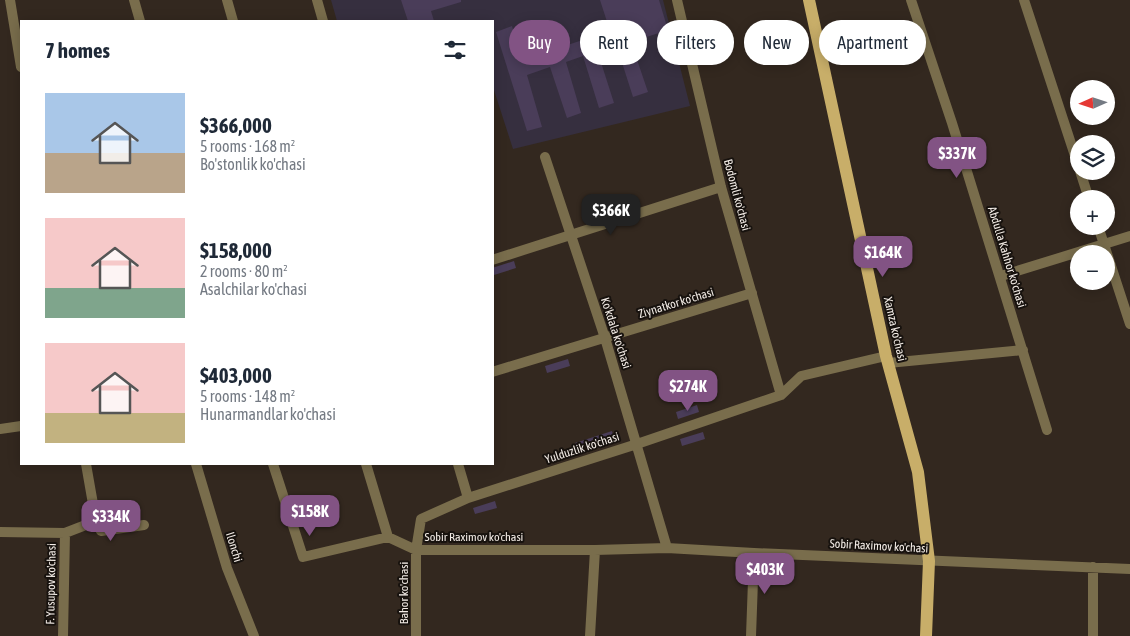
<!DOCTYPE html>
<html lang="en">
<head>
<meta charset="utf-8">
<style>
	body { margin:0; font-family:"Asap Condensed",sans-serif; background:#f6f6f7; color:#1f2937; height:100vh; display:flex; flex-direction:column; font-size:19px; white-space:nowrap }
	* { box-sizing:border-box; margin:0 }
	p { font-size:16px; color:#747a83 }
	.icon { flex:none; width:28px; height:28px; fill:none; stroke:currentColor; stroke-width:2; stroke-linecap:round; stroke-linejoin:round }
	.map { position:relative; flex:1; overflow:hidden }
	.panel { position:absolute; left:20px; top:20px; width:474px; height:445px; display:flex; flex-direction:column; background:#fff; border-radius:0px; box-shadow:0 2px 12px #0003 }
	.panel>* { flex:none }
	.hud { position:absolute; left:509px; top:20px; width:475px; height:45px; display:flex; gap:10px }
	.needle { width:32px; rotate:267deg }
	.buttons { position:absolute; left:1070px; top:80px; display:grid; gap:10px }
	.buttons a { display:grid; place-items:center; width:45px; height:45px; border-radius:50%; background:#fff; box-shadow:0 2px 12px #0003; font-size:25px }
	.price { position:absolute; translate:-50% -42px; padding:0 11px; border-radius:10px; background:#825384; color:#fff; font-size:16px; line-height:32px; filter:drop-shadow(0 1px 2px #0008) }
	.price::after { content:''; position:absolute; left:50%; top:30px; width:15px; height:11px; margin-left:-8px; background:inherit; clip-path:polygon(0 0,100% 0,50% 100%) }
	.price.on { background:#222; color:#fff }
	ul { padding:0; list-style:none }
	li { display:flex; align-items:center; gap:15px; height:125px; padding:0 25px }
	li span { display:grid; place-items:center; flex:none; width:140px; height:100px; border-radius:0px; color:#555 }
	li>.icon { margin-inline-start:auto }
	span .icon { width:60px; height:60px; fill:#fffc; stroke-width:1 }
	li b { font-size:21px }
	h2 { display:flex; justify-content:space-between; align-items:center; height:60px; padding:0 25px; font-size:21px }
	.pill { padding:0 18px; border-radius:22px; background:#fff; box-shadow:0 2px 12px #0003; font-size:18px; line-height:45px }
	.pill.on { background:#825384; color:#fff }
	.map>svg:first-child { display:block }
	.education { fill:#362f3f }
	.building { fill:#4a3d59 }
	.lines { fill:none; stroke-linecap:round; stroke-linejoin:round }
	.minor { stroke:#796d4c; stroke-width:10 }
	.major { stroke:#c8ae69; stroke-width:12 }
	.labels { text-anchor:middle; dominant-baseline:central; stroke-width:4; stroke-linejoin:round; paint-order:stroke }
	.street-label { font-size:12px; fill:#f4ede7; stroke:#17120e }
</style>
</head>
<body>
<div class="map">
<svg width="1130" height="636" viewBox="0 0 1130 636">
	<rect width="100%" height="100%" fill="#33281f"/>
	<path class="education" d="M331 0H663L690 106 513 149 493 87 492 21H337Z"/>
	<path class="building" d="M401 0H461V2L431 11 434 21H408Z
		M600 0H659L668 30 631 42 648 92 633 97 617 47 598 53 614 103 599 108 583 56 566 62 581 113 567 118 550 67 527 75 542 127 527 131 496 32 512 26 522 60 610 31Z
		M514 261 516 268 494 275 492 268Z
		M568 359 570 366 547 373 545 366Z
		M697 405 699 412 678 419 676 412Z
		M612 431 614 438 577 449 575 443Z
		M703 432 705 439 682 446 680 439Z
		M495 501 497 508 475 514 473 508Z"/>
	<g class="lines">
		<path class="minor" d="M10 0 21 67
			M134 0 140 21
			M227 0 233 21
			M317 0 323 21
			M677 0 721 187 781 395
			M911 0 952 123 1047 430
			M1024 0 1079 168
			M545 157 605 338 667 548
			M1080 171 1089 199
			M1098 226 1130 324
			M492 260 721 187
			M1001 276 1130 236
			M888 363 1023 350
			M492 372 752 293
			M0 429 21 426
			M86 464 96 521 101 531 144 525
			M196 464 227 568 254 636
			M273 464 303 557 388 537
			M366 464 388 537 416 550H595L667 548 754 553 1130 569
			M458 464 468 498
			M0 532 65 533 96 521
			M63 636 65 533
			M416 636V550L421 519 468 498 637 444 781 395 801 376 886 356
			M590 636 595 550
			M751 636 754 553
			M1093 636V567"/>
		<path class="major" d="M809 0 886 356 918 472 929 561 926 636"/>
	</g>
	<g class="labels">
		<g class="street-label">
			<text transform="translate(737 195) rotate(75)">Bodomli ko'chasi</text>
			<text transform="translate(1007 257) rotate(73)">Abdulla Kahhor ko'chasi</text>
			<text transform="translate(676 303) rotate(-17)">Ziynatkor ko'chasi</text>
			<text transform="translate(895 329) rotate(77)">Xamza ko'chasi</text>
			<text transform="translate(616 333) rotate(72)">Ko'kdala ko'chasi</text>
			<text transform="translate(582 448) rotate(-18)">Yulduzlik ko'chasi</text>
			<text x="474" y="537">Sobir Raximov ko'chasi</text>
			<text transform="translate(879 546) rotate(3)">Sobir Raximov ko'chasi</text>
			<text transform="translate(234 547) rotate(73)">Ilonchi</text>
			<text transform="translate(51 584) rotate(-89)">F. Yusupov ko'chasi</text>
			<text transform="translate(404 593) rotate(-90)">Bahor ko'chasi</text>
		</g>
	</g>
</svg>
<div class="buttons">
<a><svg class="needle" viewBox="-14 -14 28 28"><path d="M0-13l5 13h-10z" fill="#e53935"/><path d="M0 13l5-13h-10z" fill="#747a83"/></svg></a>
<a><svg class="icon" aria-label="layers" viewBox="0 0 24 24"><path d="M12 4l9 5-9 5-9-5zM3 14l9 5 9-5"/></svg></a>
<a>+</a>
<a>−</a>
</div>
<b class="price" style="left:957px;top:179px">$337K</b>
<b class="price on" style="left:611px;top:236px">$366K</b>
<b class="price" style="left:883px;top:278px">$164K</b>
<b class="price" style="left:688px;top:412px">$274K</b>
<b class="price" style="left:310px;top:537px">$158K</b>
<b class="price" style="left:111px;top:542px">$334K</b>
<b class="price" style="left:765px;top:595px">$403K</b>
<div class="hud">
<a class="pill on">Buy</a>
<a class="pill">Rent</a>
<a class="pill">Filters</a>
<a class="pill">New</a>
<a class="pill">Apartment</a>
</div>
<section class="panel">
<h2>7 homes<svg class="icon" aria-label="filters" viewBox="0 0 24 24"><path d="M4 7h16M4 17h16"/><circle cx="9" cy="7" r="2"/><circle cx="15" cy="17" r="2"/></svg></h2>
<ul>
<li><span style="background:linear-gradient(#a9c7e8 60%,#b9a48a 0)"><svg class="icon" aria-label="home" viewBox="0 0 24 24"><path d="M3 11l9-7 9 7M6 9v11h12V9"/></svg></span><div><b>$366,000</b><p>5 rooms · 168 m²</p><p>Bo'stonlik ko'chasi</p></div></li>
<li><span style="background:linear-gradient(#f6c9c9 70%,#7fa58c 0)"><svg class="icon" aria-label="home" viewBox="0 0 24 24"><path d="M3 11l9-7 9 7M6 9v11h12V9"/></svg></span><div><b>$158,000</b><p>2 rooms · 80 m²</p><p>Asalchilar ko'chasi</p></div></li>
<li><span style="background:linear-gradient(#f6c9c9 70%,#c2b280 0)"><svg class="icon" aria-label="home" viewBox="0 0 24 24"><path d="M3 11l9-7 9 7M6 9v11h12V9"/></svg></span><div><b>$403,000</b><p>5 rooms · 148 m²</p><p>Hunarmandlar ko'chasi</p></div></li>
</ul>
</section>
</div>
</body>
</html>
